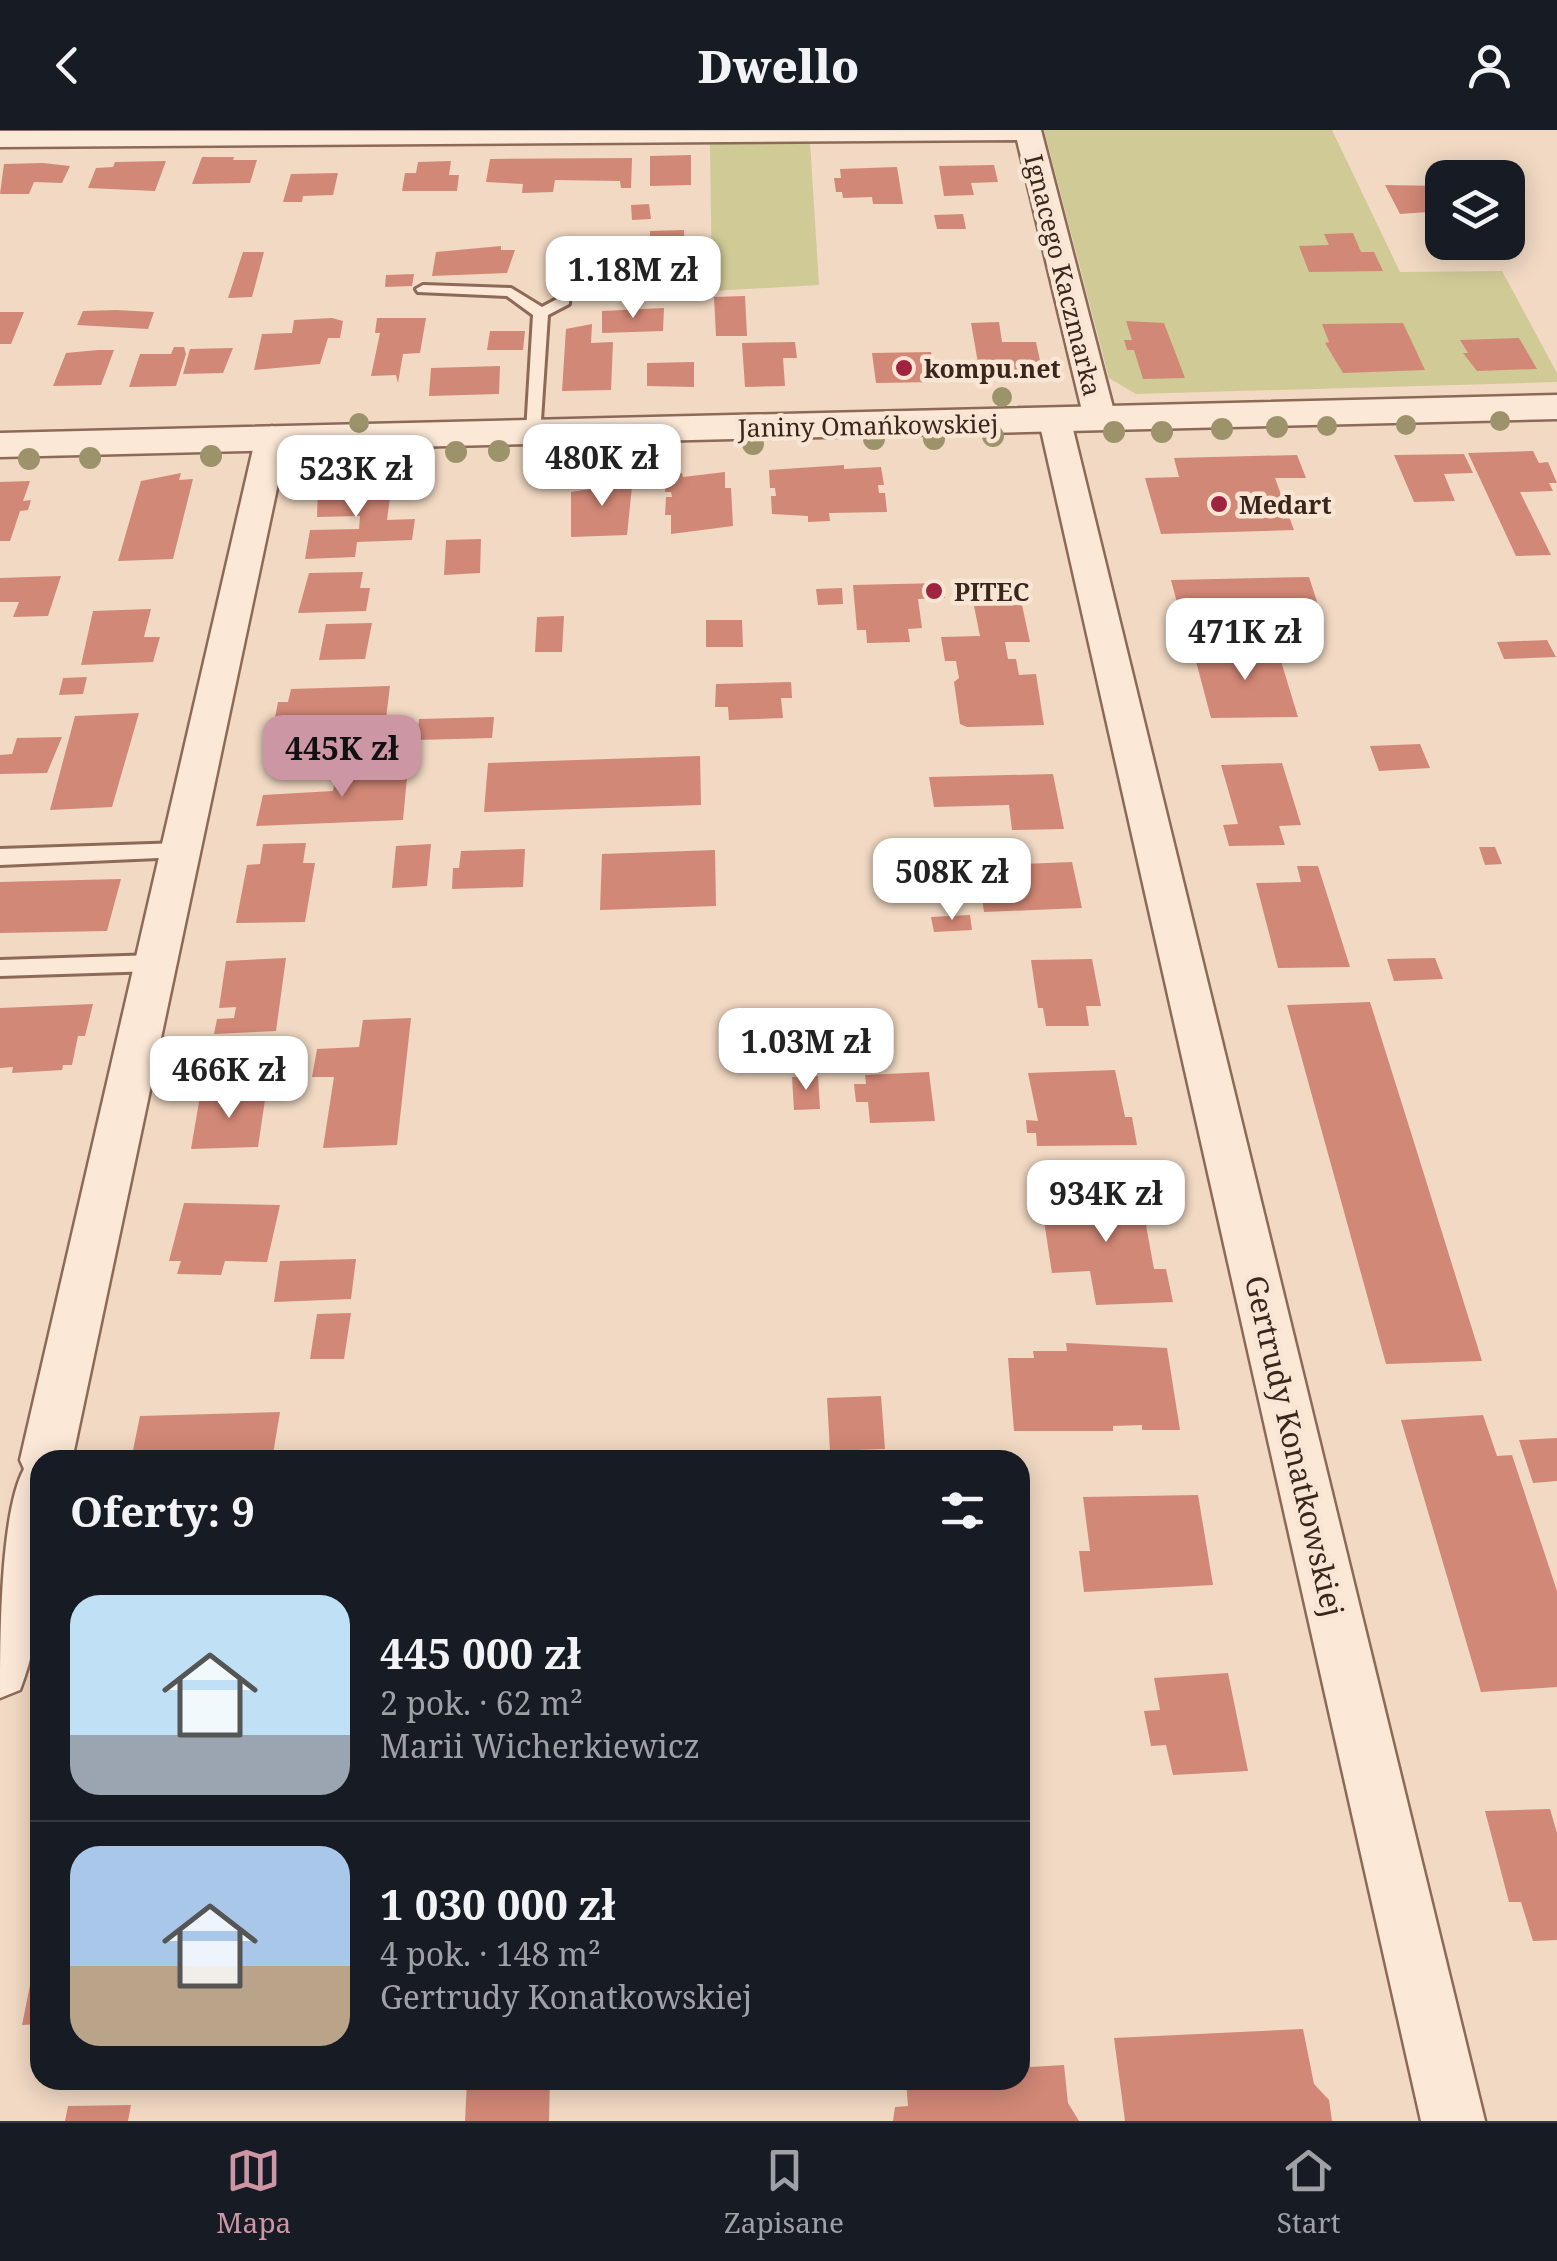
<!DOCTYPE html>
<html lang="pl">
<head>
<meta charset="utf-8">
<style>
	body { margin:0; font-family:"Noto Serif",serif; background:#242831; color:#f1f3f6; height:100vh; display:flex; flex-direction:column; font-size:38px; white-space:nowrap }
	* { box-sizing:border-box; margin:0 }
	p { font-size:32px; color:#9ea1a6 }
	.icon { flex:none; width:55px; height:55px; fill:none; stroke:currentColor; stroke-width:2; stroke-linecap:round; stroke-linejoin:round }
	.map { position:relative; flex:1; overflow:hidden }
	.sheet { position:absolute; left:30px; top:1320px; width:1000px; height:640px; display:flex; flex-direction:column; background:#171b24; border-radius:30px; box-shadow:0 5px 25px #0003 }
	.sheet>* { flex:none }
	.buttons { position:absolute; left:1425px; top:30px; display:grid; gap:20px }
	.buttons a { display:grid; place-items:center; width:100px; height:100px; border-radius:20px; background:#171b24; box-shadow:0 5px 25px #0003; font-size:50px }
	.price { position:absolute; translate:-50% -85px; padding:0 22px; border-radius:20px; background:#fff; color:#222; font-size:32px; line-height:65px; filter:drop-shadow(0 2px 5px #0008) }
	.price::after { content:''; position:absolute; left:50%; top:60px; width:30px; height:22px; margin-left:-15px; background:inherit; clip-path:polygon(0 0,100% 0,50% 100%) }
	.price.selected { background:#cd96a4; color:#111 }
	ul { padding:0; list-style:none }
	li { display:flex; align-items:center; gap:30px; height:250px; padding:0 40px }
	li+li { border-top:2px solid #363941 }
	li span { display:grid; place-items:center; flex:none; width:280px; height:200px; border-radius:30px; color:#555 }
	li>.icon { margin-inline-start:auto }
	span .icon { width:120px; height:120px; fill:#fffc; stroke-width:1 }
	li b { font-size:42px }
	h2 { display:flex; justify-content:space-between; align-items:center; height:120px; padding:0 40px; font-size:42px }
	header { display:flex; justify-content:space-between; align-items:center; height:130px; padding:0 40px; background:#171b24; font-size:45px; font-weight:800 }
	.menu { display:flex; justify-content:space-around; align-items:center; height:140px; border-top:2px solid #363941; background:#171b24; font-size:28px; color:#9ea1a6 }
	.menu a { display:grid; justify-items:center; gap:5px }
	.menu .selected { color:#cd96a4 }
	.map>svg:first-child { display:block }
	.green { fill:#d0ca96 }
	.building { fill:#d28876 }
	.lines { fill:none; stroke-linecap:round; stroke-linejoin:round }
	.service-casing { stroke:#8d6958; stroke-width:6 }
	.minor-casing { stroke:#8d6958; stroke-width:5 }
	.tertiary-casing { stroke:#8d6958; stroke-width:5 }
	.service { fill:#fbe8d7; fill-rule:evenodd }
	.minor { fill:#fbe8d7; fill-rule:evenodd }
	.tertiary { fill:#fbe8d7; fill-rule:evenodd }
	.tree { fill:#9d936b }
	.poi-dot { fill:#a02440; stroke:#f8e5d3; stroke-width:4 }
	.labels { text-anchor:middle; dominant-baseline:central; stroke-width:9; stroke-linejoin:round; paint-order:stroke }
	.far-street-label { font-size:25px; fill:#3c251d; stroke:#f8e5d3 }
	.far-poi-label { font-size:25px; font-weight:bold; fill:#3c251d; stroke:#f8e5d3; text-anchor:start }
	.street-label { font-size:30px; fill:#3c251d; stroke:#f8e5d3 }
</style>
</head>
<body>
<header><svg class="icon" aria-label="back" viewBox="0 0 24 24"><path d="M15 5l-7 7 7 7"/></svg>Dwello<svg class="icon" aria-label="person" viewBox="0 0 24 24"><circle cx="12" cy="8" r="4"/><path d="M4 21q1-7 8-7t8 7"/></svg></header>
<div class="map">
<svg width="1557" height="1991" viewBox="0 0 1557 1991">
	<rect width="100%" height="100%" fill="#f1d9c3"/>
	<path class="green" d="M1044 0H1332L1400 142 1502 141 1557 243V252L1136 264 1109 248Z
		M810 12 819 155 712 161 710 13Z"/>
	<path class="building" d="M691 25V55L650 56V26Z
		M202 27H234L233 30H257L250 53 192 54Z
		M632 28 631 58H621L620 51 555 50 553 62 522 63 523 54 486 52 490 29Z
		M166 31 155 61 88 58 96 38 113 37 115 32Z
		M451 31 449 45H459L457 61H402L405 43H416L418 32Z
		M4 34 43 33 70 36 62 53 34 52 29 64H0Z
		M994 35 998 52 971 53 974 65 944 66 939 36Z
		M897 37 903 74H873L872 67 843 68 842 62H836L834 48H841L840 39Z
		M338 43 333 65 303 66 302 72H283L291 44Z
		M1385 55 1442 56V81L1400 84Z
		M649 74 651 89 632 90 631 75Z
		M963 84 966 99H937L934 85Z
		M684 100 685 139 649 140 650 101Z
		M1353 103 1361 122H1374L1383 141 1309 142 1299 116 1329 115 1324 104Z
		M501 116V120H515L507 143 432 146 436 122Z
		M243 122H264L252 167 228 168Z
		M614 122 613 155H562V147H571V140H563L564 123Z
		M414 144 412 156 385 157 386 145Z
		M745 166 747 206H716L714 167Z
		M664 178 663 201 602 203V181Z
		M116 180 154 182 148 199 77 195 83 181Z
		M0 182H24L11 214H0Z
		M332 188 343 191 340 208H328L320 234 254 240 262 204 292 203 294 190Z
		M377 188H426L420 223 403 224 398 253 396 245 371 246 380 203H375Z
		M1126 191 1164 193 1185 248 1143 249 1134 220H1127L1124 210H1132Z
		M999 192 1002 212H1036L1044 249 981 250 971 193Z
		M1403 193 1425 240 1343 243 1325 213 1329 212 1322 194Z
		M592 194 591 213 613 212 611 260 562 261 566 199Z
		M490 201H525L523 220H487Z
		M1519 208 1537 239 1477 241 1463 223H1468L1460 210Z
		M795 212 797 228H783L785 256 745 257 742 213Z
		M174 217H184L186 224 176 256 129 257 140 224H171Z
		M233 218 223 243 183 244 190 219Z
		M98 220H114L101 255 53 256 66 223Z
		M931 222 936 252 876 253 872 223Z
		M694 232V257L647 256V233Z
		M500 236 499 264 429 266 431 238Z
		M1533 321 1539 333 1548 332 1557 353H1549L1553 361 1520 362 1551 425 1516 426 1468 323Z
		M1464 324 1473 343 1444 344 1455 371 1414 372 1394 325Z
		M1297 325 1306 348H1275L1294 400 1161 404 1145 348 1179 347 1174 328Z
		M844 335V339L881 337 884 355H878L879 363H885L887 382 829 383 830 391 808 392V386L772 384 771 366H776L775 358H770L769 340Z
		M397 339H423L420 362 393 363Z
		M725 342V358H731L733 396 671 404V385H665L666 367H672L671 362H665L666 344 682 343 683 347Z
		M181 343 179 350 193 349 173 429 118 431 141 351Z
		M633 347 627 405 571 407V362L597 358V349Z
		M30 351 23 371 31 370 28 380 20 381 10 411H0V352Z
		M392 352 387 390 415 389 412 410 357 412 355 427 305 429 310 400 359 399 360 386 317 387 318 356Z
		M481 409 480 443 444 445 446 410Z
		M363 442 360 458H370L366 481 298 483 309 443Z
		M61 446 48 486 13 487 19 472H0V448Z
		M1309 447 1321 484 1273 485 1271 478 1237 479 1241 491 1172 492 1169 480H1179L1171 450Z
		M943 453 945 468 918 469 922 498 908 499 910 512 867 513 866 500H857L853 455Z
		M842 458 843 474 818 475 816 459Z
		M1022 475 1030 512H1005L1008 529H1016L1019 545 1036 544 1044 595 967 597 960 594 954 552 959 548 956 531H945L941 507 980 506 974 476Z
		M151 479 144 507H160L153 532 81 535 93 481Z
		M564 486 562 522H535L537 487Z
		M706 490H742L743 517H706Z
		M372 493 365 529 319 530 326 494Z
		M1547 510 1556 527 1504 529 1497 512Z
		M1277 518 1298 587 1211 588 1193 520Z
		M87 547 83 564 59 565 63 548Z
		M791 552 792 568H781L783 588 729 590 728 577H715L716 554Z
		M390 556 386 588 319 590 317 603 272 604 278 572H288L291 559Z
		M139 583 112 677 50 680 75 586Z
		M494 587 492 608 417 610 419 589Z
		M62 607 47 643 0 644V625L12 624 17 608Z
		M1420 614 1430 638 1379 641 1370 616Z
		M700 626 701 675 484 682 488 633Z
		M1282 633 1301 695 1279 696 1285 715 1229 716 1223 695 1238 694 1221 635Z
		M408 637 403 690 256 696 263 665 333 661 337 640Z
		M1053 644 1064 699 1012 700 1009 675 934 677 929 647Z
		M306 713 303 733H315L305 792 236 793 247 735 260 734 263 714Z
		M431 714 427 756 392 758 396 716Z
		M1479 717H1495L1502 734 1485 735Z
		M525 719 523 757 452 759 453 738H459L461 721Z
		M715 720 716 776 600 780 602 724Z
		M1072 732 1082 778 984 782 980 755 1003 754 1000 735Z
		M1297 736H1318L1350 837 1278 838 1256 753 1301 752Z
		M121 749 107 801 0 803V752Z
		M970 785 972 800 934 802 931 787Z
		M286 828 276 901 214 904 217 889 234 888 236 877 219 878 226 831Z
		M1435 828 1443 849 1394 851 1387 829Z
		M1092 829 1101 876H1086L1089 896H1046L1043 878H1038L1031 830Z
		M1370 872 1418 1025 1482 1231 1386 1234 1287 875Z
		M93 874 85 906H78L72 935H63L62 940 12 943 13 937 0 938V878Z
		M411 888 397 1015 323 1018 334 947H312L317 919 359 917 363 890Z
		M1115 940 1125 987H1132L1137 1015 1037 1016 1036 1003H1027L1026 990 1038 991 1028 943Z
		M929 942 935 991 870 993 868 972H856L854 954H866L865 945Z
		M818 946 820 979 794 980 792 947Z
		M266 963 258 1017 191 1019 200 966Z
		M1151 1062 1157 1095H1146L1154 1139H1166L1173 1172 1096 1175 1090 1141 1052 1143 1040 1065Z
		M184 1073 280 1075 267 1132 225 1131 221 1145 177 1144 181 1131H169Z
		M356 1129 351 1169 274 1172 280 1131Z
		M351 1183 344 1229H310L317 1184Z
		M1066 1213 1167 1218 1180 1300H1142V1295L1113 1296V1301H1014L1008 1228H1034L1033 1221H1067Z
		M881 1266 885 1319 830 1321 827 1268Z
		M280 1282 272 1330H131L140 1286Z
		M1483 1285 1497 1326 1512 1325 1557 1461V1557L1481 1562 1401 1290Z
		M1557 1308V1351L1533 1353 1519 1310Z
		M1198 1365 1213 1455 1084 1462 1079 1421H1090L1083 1367Z
		M1228 1543 1248 1641 1173 1645 1166 1615 1151 1616 1144 1581 1160 1580 1154 1548Z
		M1550 1679 1557 1703V1810L1533 1811 1521 1772H1509L1485 1681Z
		M38 1816 40 1894 22 1895Z
		M1303 1899 1314 1954 1329 1970 1332 1991H1125L1114 1908Z
		M1020 1908H1026L1030 1937 1064 1935 1068 1973 1079 1991H893L895 1977 908 1976 906 1950H1020Z
		M550 1950 549 1991H465L467 1951Z
		M131 1975 128 1991H65L68 1976Z"/>
	<g class="lines">
		<g class="service-casing">
			<path id="service" d="M423 155 511 158 542 177 559 168H569V174L548 185 540 305 526 302 533 185 507 166 418 162 416 159Z
				M181 713 191 720 181 727 0 735V719Z
				M155 825 165 833 155 841 0 846V830Z"/>
		</g>
		<g class="minor-casing">
			<path id="minor" d="M1041 0 1116 289 1100 299 1084 289 1017 10 0 17V1Z
				M1055 281 1071 291 1485 1991H1421L1039 291Z
				M272 296 288 306 72 1330H40C40 1406 49 1488 20 1560L0 1568C0 1511 0 1383 24 1339L20 1330 256 306Z"/>
		</g>
		<g class="tertiary-casing">
			<path id="tertiary" d="M1557 265V289L0 327V303Z"/>
		</g>
		<use href="#service" class="service"/>
		<use href="#minor" class="minor"/>
		<use href="#tertiary" class="tertiary"/>
	</g>
	<g class="tree">
		<circle cx="1002" cy="267" r="10"/>
		<circle cx="1500" cy="291" r="10"/>
		<circle cx="359" cy="293" r="10"/>
		<circle cx="1406" cy="295" r="10"/>
		<circle cx="1277" cy="297" r="11"/>
		<circle cx="1327" cy="296" r="10"/>
		<circle cx="1222" cy="299" r="11"/>
		<circle cx="1114" cy="302" r="11"/>
		<circle cx="1162" cy="302" r="11"/>
		<circle cx="993" cy="306" r="11"/>
		<circle cx="874" cy="309" r="11"/>
		<circle cx="934" cy="309" r="11"/>
		<circle cx="753" cy="314" r="11"/>
		<circle cx="575" cy="318" r="11"/>
		<circle cx="499" cy="321" r="11"/>
		<circle cx="456" cy="322" r="11"/>
		<circle cx="333" cy="323" r="11"/>
		<circle cx="211" cy="326" r="11"/>
		<circle cx="90" cy="328" r="11"/>
		<circle cx="29" cy="329" r="11"/>
	</g>
	<g class="poi-dot">
		<circle cx="904" cy="238" r="10"/>
		<circle cx="1219" cy="374" r="10"/>
		<circle cx="934" cy="461" r="10"/>
	</g>
	<g class="labels">
		<g class="far-street-label">
			<text transform="translate(1064 145) rotate(76)">Ignacego Kaczmarka</text>
			<text transform="translate(868 295) rotate(-1)">Janiny Omańkowskiej</text>
		</g>
		<g class="far-poi-label">
			<text x="924" y="238">kompu.net</text>
			<text x="1239" y="374">Medart</text>
			<text x="954" y="461">PITEC</text>
		</g>
		<g class="street-label">
			<text transform="translate(1295 1316) rotate(77)">Gertrudy Konatkowskiej</text>
		</g>
	</g>
</svg>
<div class="buttons">
<a><svg class="icon" aria-label="layers" viewBox="0 0 24 24"><path d="M12 4l9 5-9 5-9-5zM3 14l9 5 9-5"/></svg></a>
</div>
<b class="price" style="left:633px;top:191px">1.18M zł</b>
<b class="price" style="left:602px;top:379px">480K zł</b>
<b class="price" style="left:356px;top:390px">523K zł</b>
<b class="price" style="left:1245px;top:553px">471K zł</b>
<b class="price selected" style="left:342px;top:670px">445K zł</b>
<b class="price" style="left:952px;top:793px">508K zł</b>
<b class="price" style="left:806px;top:963px">1.03M zł</b>
<b class="price" style="left:229px;top:991px">466K zł</b>
<b class="price" style="left:1106px;top:1115px">934K zł</b>
<section class="sheet">
<h2>Oferty: 9<svg class="icon" aria-label="filters" viewBox="0 0 24 24"><path d="M4 7h16M4 17h16"/><circle cx="9" cy="7" r="2"/><circle cx="15" cy="17" r="2"/></svg></h2>
<ul>
<li><span style="background:linear-gradient(#bfe0f5 70%,#9aa5b1 0)"><svg class="icon" aria-label="home" viewBox="0 0 24 24"><path d="M3 11l9-7 9 7M6 9v11h12V9"/></svg></span><div><b>445 000 zł</b><p>2 pok. · 62 m²</p><p>Marii Wicherkiewicz</p></div></li>
<li><span style="background:linear-gradient(#a9c7e8 60%,#b9a48a 0)"><svg class="icon" aria-label="home" viewBox="0 0 24 24"><path d="M3 11l9-7 9 7M6 9v11h12V9"/></svg></span><div><b>1 030 000 zł</b><p>4 pok. · 148 m²</p><p>Gertrudy Konatkowskiej</p></div></li>
</ul>
</section>
</div>
<nav class="menu">
<a class="selected"><svg class="icon" aria-label="map" viewBox="0 0 24 24"><path d="M3 6l6-2 6 2 6-2v14l-6 2-6-2-6 2zM9 4v14M15 6v14"/></svg>Mapa</a>
<a><svg class="icon" aria-label="saved" viewBox="0 0 24 24"><path d="M7 4h10v16l-5-4-5 4z"/></svg>Zapisane</a>
<a><svg class="icon" aria-label="home" viewBox="0 0 24 24"><path d="M3 11l9-7 9 7M6 9v11h12V9"/></svg>Start</a>
</nav>
</body>
</html>
